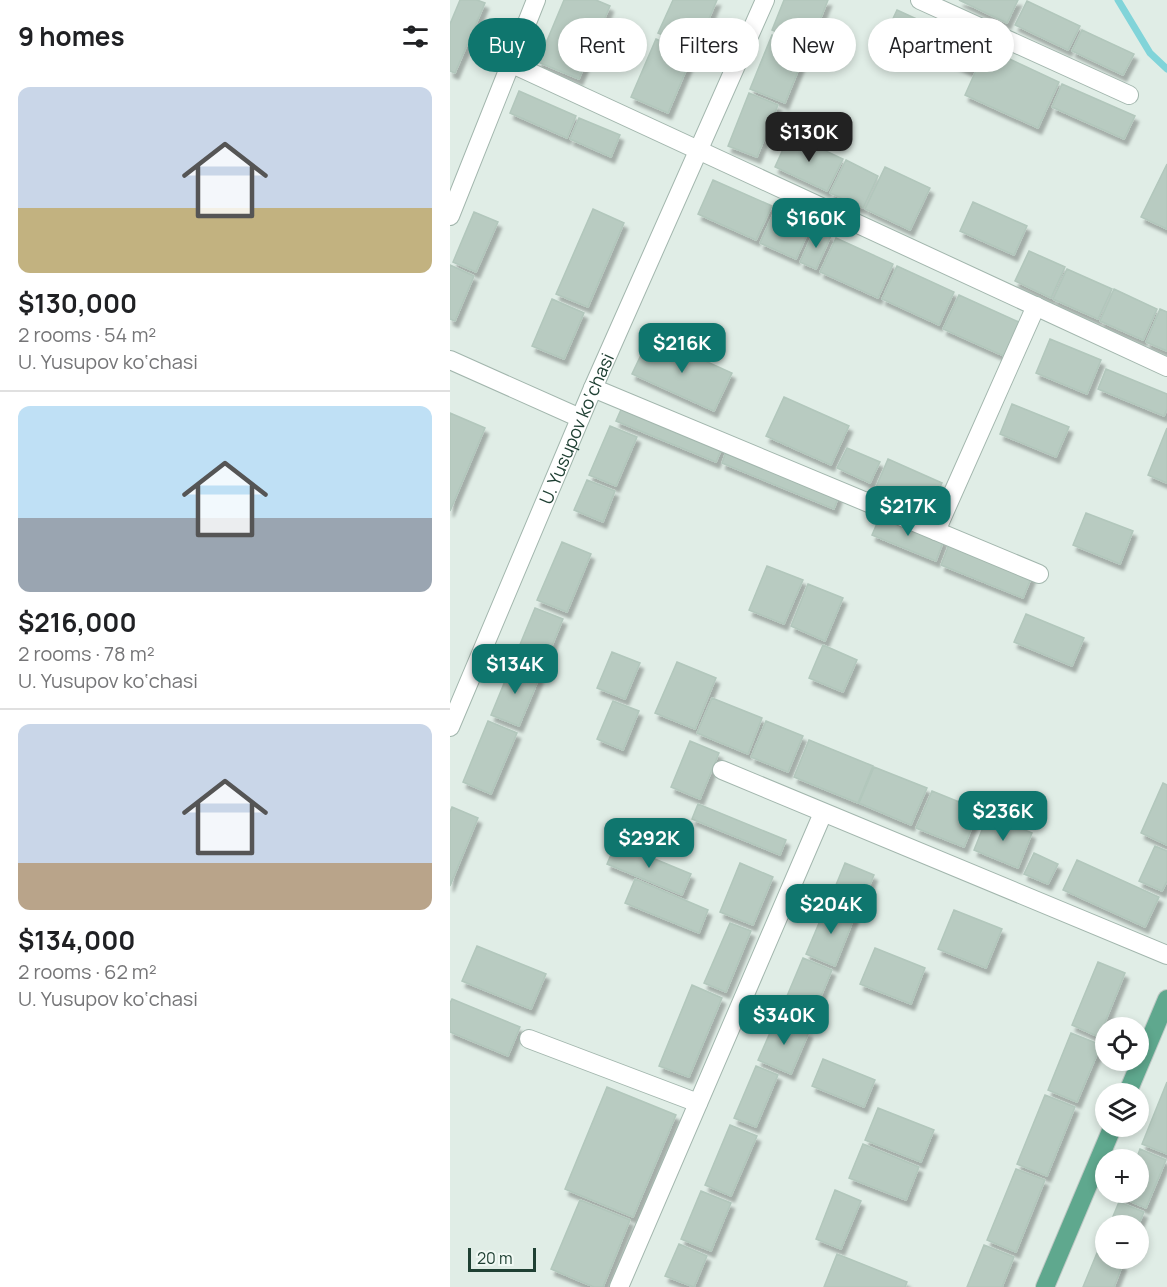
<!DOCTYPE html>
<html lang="en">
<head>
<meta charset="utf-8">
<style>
	body { margin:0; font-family:Manrope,sans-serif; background:#f6f6f6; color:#202124; height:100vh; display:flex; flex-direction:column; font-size:22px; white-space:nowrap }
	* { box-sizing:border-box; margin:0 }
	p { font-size:20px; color:#757577 }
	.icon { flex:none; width:33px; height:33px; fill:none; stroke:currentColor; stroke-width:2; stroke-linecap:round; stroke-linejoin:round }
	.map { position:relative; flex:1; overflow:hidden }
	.sheet { display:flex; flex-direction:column; background:#fff; width:450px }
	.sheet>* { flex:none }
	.top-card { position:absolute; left:18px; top:18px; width:570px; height:54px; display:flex; gap:12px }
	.fabs { position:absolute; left:645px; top:1017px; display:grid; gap:12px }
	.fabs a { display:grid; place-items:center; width:54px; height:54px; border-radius:50%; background:#fff; box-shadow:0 3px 9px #0003; font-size:30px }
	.scale { position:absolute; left:18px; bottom:15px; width:68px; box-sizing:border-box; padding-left:6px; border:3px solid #1f4033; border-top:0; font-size:16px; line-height:21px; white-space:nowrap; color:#1f4033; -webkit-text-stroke:4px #f1f9f4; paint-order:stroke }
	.price { position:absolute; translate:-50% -51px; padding:0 14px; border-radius:12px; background:#0f766e; color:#fff; font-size:20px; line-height:39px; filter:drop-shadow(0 2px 3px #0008) }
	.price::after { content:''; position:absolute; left:50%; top:36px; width:18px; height:14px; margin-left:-9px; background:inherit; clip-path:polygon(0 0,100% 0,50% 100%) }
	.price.current { background:#222; color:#fff }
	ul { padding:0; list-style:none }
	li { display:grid; align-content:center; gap:12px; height:318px; padding:0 18px }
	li+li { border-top:2px solid #e0e0e0 }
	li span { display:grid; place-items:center; height:186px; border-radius:12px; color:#555 }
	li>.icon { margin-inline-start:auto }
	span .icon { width:108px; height:108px; fill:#fffc; stroke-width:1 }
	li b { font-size:26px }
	h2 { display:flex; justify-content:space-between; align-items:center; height:72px; padding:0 18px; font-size:26px }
	.pill { padding:0 21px; border-radius:27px; background:#fff; box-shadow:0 3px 9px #0003; font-size:21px; line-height:54px }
	.pill.current { background:#0f766e; color:#fff }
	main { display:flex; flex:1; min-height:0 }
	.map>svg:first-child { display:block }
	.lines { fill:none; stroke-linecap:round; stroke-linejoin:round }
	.stream { stroke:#81d4d9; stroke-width:7 }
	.building { fill:#b8cbc1; stroke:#b2c7bc; stroke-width:1.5; filter:url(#shadow) }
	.minor-casing { stroke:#a2b6ad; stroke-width:20 }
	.major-casing { stroke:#c0cac6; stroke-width:20 }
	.minor { stroke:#fff; stroke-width:18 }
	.major { stroke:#5fa88e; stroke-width:18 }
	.labels { text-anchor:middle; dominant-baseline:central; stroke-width:5; stroke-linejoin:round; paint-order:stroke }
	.street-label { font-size:18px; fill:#1f4033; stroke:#f1f9f4 }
</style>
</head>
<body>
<main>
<section class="sheet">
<h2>9 homes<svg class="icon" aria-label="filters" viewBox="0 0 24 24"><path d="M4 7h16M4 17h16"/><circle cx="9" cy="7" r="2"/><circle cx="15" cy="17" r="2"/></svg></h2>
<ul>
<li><span style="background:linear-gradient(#c9d6e8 65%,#c2b280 0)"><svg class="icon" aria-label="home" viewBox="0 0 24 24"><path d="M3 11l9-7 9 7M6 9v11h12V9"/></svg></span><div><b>$130,000</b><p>2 rooms · 54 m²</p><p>U. Yusupov ko‘chasi</p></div></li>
<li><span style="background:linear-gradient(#bfe0f5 60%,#9aa5b1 0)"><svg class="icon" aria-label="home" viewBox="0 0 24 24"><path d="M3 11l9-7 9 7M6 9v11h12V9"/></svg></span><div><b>$216,000</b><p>2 rooms · 78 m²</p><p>U. Yusupov ko‘chasi</p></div></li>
<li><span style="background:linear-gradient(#c9d6e8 75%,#b9a48a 0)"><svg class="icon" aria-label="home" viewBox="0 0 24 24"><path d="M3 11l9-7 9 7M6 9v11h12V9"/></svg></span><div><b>$134,000</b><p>2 rooms · 62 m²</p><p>U. Yusupov ko‘chasi</p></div></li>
</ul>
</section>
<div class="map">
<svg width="717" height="1287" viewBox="0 0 717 1287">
	<defs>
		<filter id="shadow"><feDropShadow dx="3.5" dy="6" stdDeviation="1.5" flood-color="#0004"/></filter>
	</defs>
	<rect width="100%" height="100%" fill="#e0ede6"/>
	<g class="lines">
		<path class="stream" d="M668 0 700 53 717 69"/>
	</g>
	<path class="building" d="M10 0H27L35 3 5 73 0 71V24Z
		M114 0H146L160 6 129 79 88 62Z
		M223 0H267L246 49 208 33Z
		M334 0H378L360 45 322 30Z
		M509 0H568L557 23Z
		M577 1 630 26 618 50 565 25Z
		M447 10 491 30 478 58 434 38Z
		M495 30 532 47 521 71 484 54Z
		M632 30 684 54 673 75 622 51Z
		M322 35 357 49 335 103 300 89Z
		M206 39 243 54 218 113 181 97Z
		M536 48 609 82 588 128 515 95Z
		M612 84 685 116 674 139 602 107Z
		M69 91 126 116 117 138 60 113Z
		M299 93 328 105 307 157 278 146Z
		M129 118 170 135 161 157 120 139Z
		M340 134 393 159 377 191 325 167Z
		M396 160 428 176 413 208 380 193Z
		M717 164V229L691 217Z
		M435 167 480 188 460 230 415 209Z
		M263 180 322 206 306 240 248 214Z
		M523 202 577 226 564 255 510 231Z
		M143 209 174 223 138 307 106 294Z
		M325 210 361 226 346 259 310 243Z
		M24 212 48 222 26 272 3 262Z
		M365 229 381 236 366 269 350 262Z
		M386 238 443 264 428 298 370 272Z
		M579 251 615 267 601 298 565 281Z
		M0 265 24 276 5 321 0 319Z
		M447 266 504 292 489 325 432 299Z
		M617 269 662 289 648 319 603 299Z
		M664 289 707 309 693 340 650 321Z
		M509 295 571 323 556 357 493 329Z
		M102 299 134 313 114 359 82 346Z
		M710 309 717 312V351L696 342Z
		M200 336 282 373 264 411 182 374Z
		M600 339 651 360 637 394 586 373Z
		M656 369 717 394V409L714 416 648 389Z
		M334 397 399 426 381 465 316 436Z
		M562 404 619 427 606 457 550 434Z
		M173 405 273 446 266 462 166 421Z
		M0 413 35 428 0 511Z
		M160 426 187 437 166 486 139 475Z
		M717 428V483L698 475Z
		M397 448 430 462 420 483 387 468Z
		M277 449 389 495 384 509 272 463Z
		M438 459 492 483 479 511 426 487Z
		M137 480 165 491 153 522 124 510Z
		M636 513 683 531 670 564 623 545Z
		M431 514 494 540 486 561 422 535Z
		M112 542 141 554 117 612 87 600Z
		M500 542 582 576 573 598 491 565Z
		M317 566 353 580 334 624 299 610Z
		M358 584 393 598 375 641 341 626Z
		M85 608 113 619 92 670 64 659Z
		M576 614 634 638 622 666 564 642Z
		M373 645 407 660 393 692 359 678Z
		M162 652 190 663 175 699 147 688Z
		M227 662 266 678 245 729 205 713Z
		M62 664 90 676 69 726 41 715Z
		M262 698 312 718 298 754 247 733Z
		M163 701 189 711 173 750 147 739Z
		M38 721 67 733 41 794 13 782Z
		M316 721 353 736 338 772 301 757Z
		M359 740 423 766 408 803 344 777Z
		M240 741 269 753 250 799 221 787Z
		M424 767 477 788 461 825 409 803Z
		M713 783 717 785V845L691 833Z
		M482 791 529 810 514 847 466 828Z
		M248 804 336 840 330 855 242 819Z
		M2 807 28 818 0 886V812Z
		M538 815 582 833 568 868 524 850Z
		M166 843 241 874 232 895 157 864Z
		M705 846 717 851V881L712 891 689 881Z
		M584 853 608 864 598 884 574 874Z
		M627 860 709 897 695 927 613 890Z
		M290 863 323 877 303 925 270 912Z
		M395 863 424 875 410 909 381 897Z
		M185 879 258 910 249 933 175 903Z
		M377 904 405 916 385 966 356 954Z
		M504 910 552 929 536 968 488 949Z
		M280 923 301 931 276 992 254 983Z
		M27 946 96 974 81 1009 12 981Z
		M425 948 475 968 461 1004 410 984Z
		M353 958 382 970 358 1027 329 1015Z
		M648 962 675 973 649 1037 622 1025Z
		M242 985 272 998 239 1077 209 1066Z
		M2 999 70 1027 58 1056 0 1032V1003Z
		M326 1019 359 1032 341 1074 308 1060Z
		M621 1033 651 1045 627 1102 598 1090Z
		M373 1059 425 1080 414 1107 362 1086Z
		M306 1066 328 1075 306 1127 284 1118Z
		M717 1082V1154L692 1144Z
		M157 1087 226 1115 183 1217 115 1189Z
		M595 1095 625 1107 597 1176 567 1164Z
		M428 1108 484 1130 471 1162 415 1140Z
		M280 1125 307 1136 281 1196 255 1185Z
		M413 1144 469 1167 456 1200 399 1178Z
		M690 1149 716 1160 696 1208 670 1197 672 1192H688V1160H686Z
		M566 1169 595 1180 566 1252 537 1240Z
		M385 1190 411 1201 391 1249 366 1239Z
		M251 1191 281 1203 261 1251 231 1239Z
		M130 1200 180 1220 153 1287H144L101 1269Z
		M669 1202 694 1212 688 1226H672L661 1221Z
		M229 1244 257 1256 244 1287 215 1276Z
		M534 1245 564 1257 552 1287H517Z
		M647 1253 673 1264 664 1287H633Z
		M387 1254 457 1282 455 1287H374Z"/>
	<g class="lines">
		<g class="minor-casing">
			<g id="minor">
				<path d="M470 0 679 95"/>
				<path d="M60 63 717 367"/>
				<path d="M0 216 86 0"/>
				<path d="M0 360 130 418"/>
				<path d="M143 388 589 574"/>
				<path d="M486 531 586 306"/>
				<path id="s1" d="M0 727 143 388 315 0"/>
				<path d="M272 770 717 955"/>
				<path d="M79 1039 248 1103"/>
				<path d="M169 1287 373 813"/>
			</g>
		</g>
		<g class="major-casing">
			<path id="major" d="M677 1094 717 999
				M595 1287 663 1126"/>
		</g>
		<use href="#minor" class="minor"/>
		<use href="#major" class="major"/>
	</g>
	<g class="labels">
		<g class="street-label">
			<text stroke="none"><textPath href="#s1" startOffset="324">U. Yusupov ko‘chasi</textPath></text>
		</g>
	</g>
</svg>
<div class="fabs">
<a><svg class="icon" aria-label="locate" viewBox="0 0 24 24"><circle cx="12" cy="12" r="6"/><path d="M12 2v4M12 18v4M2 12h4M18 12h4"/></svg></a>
<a><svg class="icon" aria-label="layers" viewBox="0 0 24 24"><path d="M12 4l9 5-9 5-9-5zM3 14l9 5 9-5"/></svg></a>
<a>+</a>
<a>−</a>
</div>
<div class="scale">20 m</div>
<b class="price current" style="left:359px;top:163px">$130K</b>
<b class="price" style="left:366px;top:249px">$160K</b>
<b class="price" style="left:232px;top:374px">$216K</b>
<b class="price" style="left:458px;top:537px">$217K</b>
<b class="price" style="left:65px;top:695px">$134K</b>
<b class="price" style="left:553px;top:842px">$236K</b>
<b class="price" style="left:199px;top:869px">$292K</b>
<b class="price" style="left:381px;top:935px">$204K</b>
<b class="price" style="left:334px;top:1046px">$340K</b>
<div class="top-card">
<a class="pill current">Buy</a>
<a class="pill">Rent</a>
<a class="pill">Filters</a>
<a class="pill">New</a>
<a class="pill">Apartment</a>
</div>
</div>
</main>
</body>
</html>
